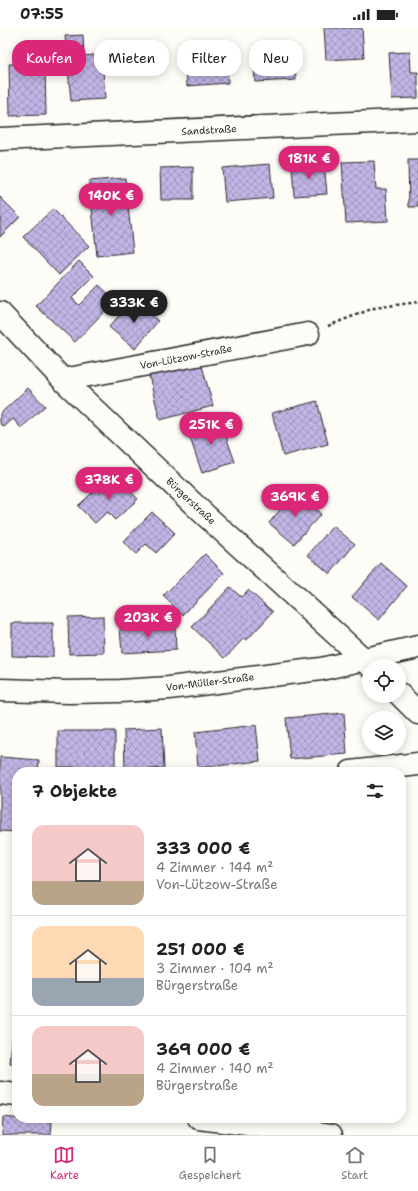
<!DOCTYPE html>
<html lang="de">
<head>
<meta charset="utf-8">
<style>
	body { margin:0; font-family:"Shantell Sans",sans-serif; background:#f6f6f6; color:#222; height:100vh; display:flex; flex-direction:column; font-size:15px; white-space:nowrap }
	* { box-sizing:border-box; margin:0 }
	p { font-size:13px; color:#767676 }
	.icon { flex:none; width:22px; height:22px; fill:none; stroke:currentColor; stroke-width:2; stroke-linecap:round; stroke-linejoin:round }
	.map { position:relative; flex:1; overflow:hidden }
	.side { position:absolute; left:12px; top:739px; width:394px; height:356px; display:flex; flex-direction:column; background:#fff; border-radius:16px; box-shadow:0 2px 10px #0003 }
	.side>* { flex:none }
	.guide { position:absolute; left:12px; top:12px; width:394px; height:36px; display:flex; gap:8px }
	.fabs { position:absolute; left:362px; top:631px; display:grid; gap:8px }
	.fabs a { display:grid; place-items:center; width:44px; height:44px; border-radius:50%; background:#fff; box-shadow:0 2px 10px #0003; font-size:20px }
	.price { position:absolute; translate:-50% -34px; padding:0 9px; border-radius:14px; background:#db2777; color:#fff; font-size:13px; line-height:26px; filter:drop-shadow(0 1px 2px #0008) }
	.price::after { content:''; position:absolute; left:50%; top:24px; width:12px; height:9px; margin-left:-6px; background:inherit; clip-path:polygon(0 0,100% 0,50% 100%) }
	.price.active { background:#222; color:#fff }
	ul { padding:0; list-style:none }
	li { display:flex; align-items:center; gap:12px; height:100px; padding:0 20px }
	li+li { border-top:1px solid #e0e0e0 }
	li span { display:grid; place-items:center; flex:none; width:112px; height:80px; border-radius:12px; color:#555 }
	li>.icon { margin-inline-start:auto }
	span .icon { width:48px; height:48px; fill:#fffc; stroke-width:1 }
	li b { font-size:17px }
	h2 { display:flex; justify-content:space-between; align-items:center; height:48px; padding:0 20px; font-size:17px }
	.pill { padding:0 14px; border-radius:16px; background:#fff; box-shadow:0 2px 10px #0003; font-size:14px; line-height:36px }
	.pill.active { background:#db2777; color:#fff }
	.status { display:flex; justify-content:space-between; align-items:center; height:28px; padding:0 20px; background:#fff; direction:ltr }
	.status svg { height:11px; fill:currentColor }
	.menu { display:flex; justify-content:space-around; align-items:center; height:56px; border-top:1px solid #e0e0e0; background:#fff; font-size:11px; color:#767676 }
	.menu a { display:grid; justify-items:center; gap:2px }
	.menu .active { color:#db2777 }
	.map>svg:first-child { display:block }
	.building { fill:url(#building-cross-hatch); stroke:#2b2b2b }
	.lines { fill:none; stroke-linecap:round; stroke-linejoin:round }
	.street-casing { stroke:#2b2b2b; stroke-width:25 }
	.path { stroke:#2b2b2b; stroke-width:2.5; stroke-dasharray:3 3; stroke-linecap:butt }
	.street { stroke:#fdfcf7; stroke-width:22 }
	.labels { text-anchor:middle; dominant-baseline:central; stroke-width:3; stroke-linejoin:round; paint-order:stroke }
	.street-label { font-size:10px; fill:#2b2b2b; stroke:#fdfcf7 }
</style>
</head>
<body>
<div class="status"><b>07:55</b><svg viewBox="0 0 49 12"><path d="M0 12V9h3v3zM5 12V6h3v6zM10 12V3h3v9zM15 12V0h3v12zM26 1h20v11H26zM47 4h2v5h-2z"/></svg></div>
<div class="map">
<svg width="418" height="1107" viewBox="0 0 418 1107">
	<defs>
		<pattern id="building-cross-hatch" width="8" height="8" patternUnits="userSpaceOnUse"><rect width="8" height="8" fill="#c2b5e6"/><path d="M0 0l8 8M0 8l8-8" fill="none" stroke="#9e93bb"/></pattern>
	</defs>
	<rect width="100%" height="100%" fill="#fdfcf7"/>
	<filter id="ink" filterUnits="userSpaceOnUse"><feTurbulence type="fractalNoise" baseFrequency=".025" numOctaves="2"/><feDisplacementMap in="SourceGraphic" scale="8" xChannelSelector="R" yChannelSelector="G"/><feConvolveMatrix kernelMatrix="1 2 1 2 8 2 1 2 1" color-interpolation-filters="sRGB"/></filter>
	<g filter="url(#ink)">
		<path class="building" d="M324 0H362L364 30 326 32Z
			M83 7 84 28 102 26 105 71 71 73 65 8Z
			M226 16 228 55 187 58 185 18Z
			M294 20 296 52 255 54 253 22Z
			M410 24 411 44H418V70L392 71 389 25Z
			M45 35 46 87 10 88 9 36Z
			M408 132H418V179H409Z
			M374 133 376 161H386L388 193 346 195 342 134Z
			M324 135 327 166 294 168 292 137Z
			M270 136 273 170 225 174 222 140Z
			M193 139V172H161L160 140Z
			M125 150 133 224 97 228 89 153Z
			M0 169 20 189 0 209Z
			M53 181 89 218 59 247 23 209Z
			M79 233 94 248 72 270 79 277 99 257 115 272 75 314 36 278Z
			M133 272 158 293 135 321 109 299Z
			M201 334 213 378 160 392 149 348Z
			M28 360 45 378 21 400 13 391 4 399 0 395V386Z
			M317 373 328 416 283 428 272 385Z
			M220 391 235 434 202 445 187 401Z
			M117 449 138 471 115 492 107 484 95 495 78 478 95 462 99 466Z
			M295 464 321 486 294 516 269 495Z
			M152 484 175 505 156 525 146 516 136 526 123 514Z
			M333 498 355 516 330 546 308 527Z
			M205 526 224 545 183 587 163 568Z
			M381 535 407 558 379 592 352 569Z
			M230 559 241 569 248 562 273 584 247 612 244 610 225 630 192 599Z
			M103 588 104 625 69 626 68 589Z
			M12 595H53V629L12 628Z
			M175 597 176 622 122 625 120 600Z
			M344 685 347 726 290 731 286 690Z
			M256 697 260 733 198 740 195 704Z
			M162 700 164 740 125 743 124 702Z
			M58 703H115V739H58Z
			M0 729 39 732 38 744H17V804L0 803Z
			M14 990H17V1037L10 1036Z
			M401 1040 403 1041 401 1074Z
			M3 1089 52 1094 51 1107H2Z"/>
		<g class="lines">
			<g class="street-casing">
				<path id="street" d="M0 111 418 92
					M0 285 63 352 203 485 371 638
					M63 352 308 306
					M0 662 69 664 120 663 169 660 321 641 418 619
					M399 666 418 685
					M351 744 418 736
					M0 1065 17 1067
					M199 1090 331 1107"/>
			</g>
			<path class="path" d="M328 298 374 280 418 274"/>
			<use href="#street" class="street"/>
		</g>
	</g>
	<g class="labels">
		<g class="street-label">
			<text transform="translate(209 102) rotate(-3)">Sandstraße</text>
			<text transform="translate(186 329) rotate(-11)">Von-Lützow-Straße</text>
			<text transform="translate(191 473) rotate(43)">Bürgerstraße</text>
			<text transform="translate(210 654) rotate(-7)">Von-Müller-Straße</text>
		</g>
	</g>
</svg>
<div class="fabs">
<a><svg class="icon" aria-label="locate" viewBox="0 0 24 24"><circle cx="12" cy="12" r="6"/><path d="M12 2v4M12 18v4M2 12h4M18 12h4"/></svg></a>
<a><svg class="icon" aria-label="layers" viewBox="0 0 24 24"><path d="M12 4l9 5-9 5-9-5zM3 14l9 5 9-5"/></svg></a>
</div>
<b class="price" style="left:309px;top:152px">181K €</b>
<b class="price" style="left:111px;top:189px">140K €</b>
<b class="price active" style="left:134px;top:296px">333K €</b>
<b class="price" style="left:211px;top:418px">251K €</b>
<b class="price" style="left:109px;top:473px">378K €</b>
<b class="price" style="left:295px;top:490px">369K €</b>
<b class="price" style="left:148px;top:611px">203K €</b>
<div class="guide">
<a class="pill active">Kaufen</a>
<a class="pill">Mieten</a>
<a class="pill">Filter</a>
<a class="pill">Neu</a>
</div>
<section class="side">
<h2>7 Objekte<svg class="icon" aria-label="filters" viewBox="0 0 24 24"><path d="M4 7h16M4 17h16"/><circle cx="9" cy="7" r="2"/><circle cx="15" cy="17" r="2"/></svg></h2>
<ul>
<li><span style="background:linear-gradient(#f6c9c9 70%,#b9a48a 0)"><svg class="icon" aria-label="home" viewBox="0 0 24 24"><path d="M3 11l9-7 9 7M6 9v11h12V9"/></svg></span><div><b>333 000 €</b><p>4 Zimmer · 144 m²</p><p>Von-Lützow-Straße</p></div></li>
<li><span style="background:linear-gradient(#ffd9b3 65%,#9aa5b1 0)"><svg class="icon" aria-label="home" viewBox="0 0 24 24"><path d="M3 11l9-7 9 7M6 9v11h12V9"/></svg></span><div><b>251 000 €</b><p>3 Zimmer · 104 m²</p><p>Bürgerstraße</p></div></li>
<li><span style="background:linear-gradient(#f6c9c9 60%,#b9a48a 0)"><svg class="icon" aria-label="home" viewBox="0 0 24 24"><path d="M3 11l9-7 9 7M6 9v11h12V9"/></svg></span><div><b>369 000 €</b><p>4 Zimmer · 140 m²</p><p>Bürgerstraße</p></div></li>
</ul>
</section>
</div>
<nav class="menu">
<a class="active"><svg class="icon" aria-label="map" viewBox="0 0 24 24"><path d="M3 6l6-2 6 2 6-2v14l-6 2-6-2-6 2zM9 4v14M15 6v14"/></svg>Karte</a>
<a><svg class="icon" aria-label="saved" viewBox="0 0 24 24"><path d="M7 4h10v16l-5-4-5 4z"/></svg>Gespeichert</a>
<a><svg class="icon" aria-label="home" viewBox="0 0 24 24"><path d="M3 11l9-7 9 7M6 9v11h12V9"/></svg>Start</a>
</nav>
</body>
</html>
